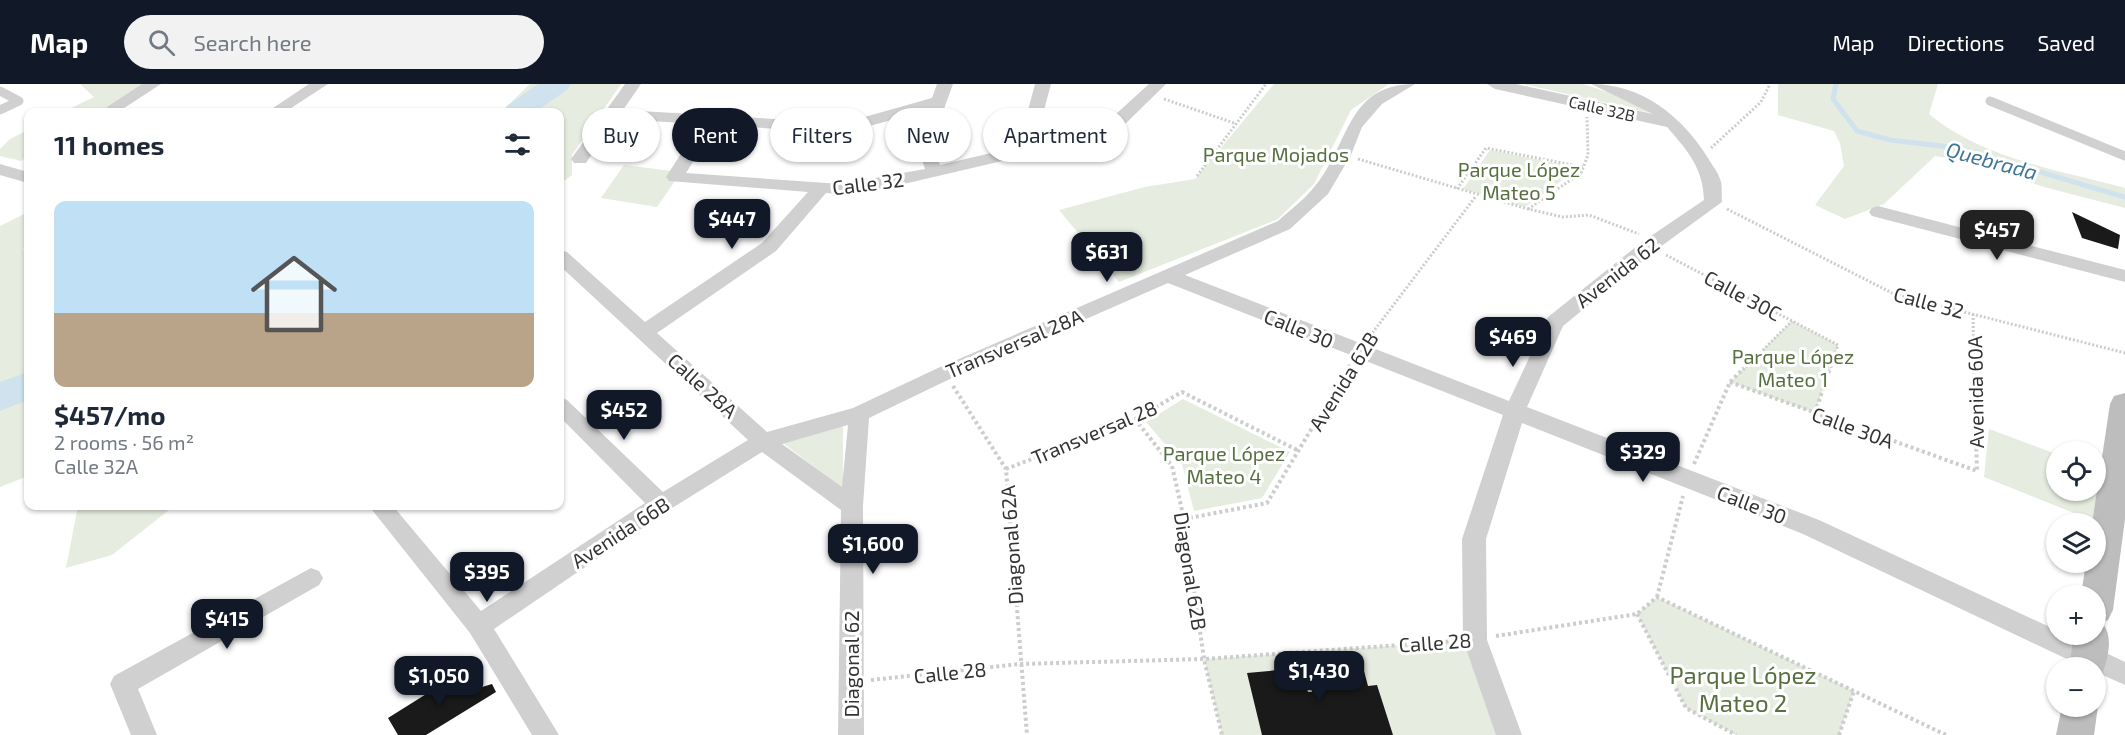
<!DOCTYPE html>
<html lang="en">
<head>
<meta charset="utf-8">
<style>
	body { margin:0; font-family:"Exo 2",sans-serif; background:#f2f2f3; color:#1f2937; height:100vh; display:flex; flex-direction:column; font-size:22px; white-space:nowrap }
	* { box-sizing:border-box; margin:0 }
	p { font-size:20px; color:#747a83 }
	.icon { flex:none; width:33px; height:33px; fill:none; stroke:currentColor; stroke-width:2; stroke-linecap:round; stroke-linejoin:round }
	.map { position:relative; flex:1; overflow:hidden }
	.sheet { position:absolute; left:24px; top:24px; width:540px; height:402px; display:flex; flex-direction:column; background:#fff; border-radius:12px; box-shadow:0 2px 4px #0004 }
	.sheet>* { flex:none }
	.hud { position:absolute; left:582px; top:24px; width:570px; height:54px; display:flex; gap:12px }
	.tools { position:absolute; left:2046px; top:357px; display:grid; gap:12px }
	.tools a { display:grid; place-items:center; width:60px; height:60px; border-radius:50%; background:#fff; box-shadow:0 2px 4px #0004; font-size:30px }
	.price { position:absolute; translate:-50% -51px; padding:0 14px; border-radius:12px; background:#111827; color:#fff; font-size:20px; line-height:39px; filter:drop-shadow(0 2px 3px #0008) }
	.price::after { content:''; position:absolute; left:50%; top:36px; width:18px; height:14px; margin-left:-9px; background:inherit; clip-path:polygon(0 0,100% 0,50% 100%) }
	.price.selected { background:#222; color:#fff }
	ul { padding:0; list-style:none }
	li { display:grid; align-content:center; gap:12px; height:318px; padding:0 30px }
	li span { display:grid; place-items:center; height:186px; border-radius:12px; color:#555 }
	li>.icon { margin-inline-start:auto }
	span .icon { width:108px; height:108px; fill:#fffc; stroke-width:1 }
	li b { font-size:26px }
	h2 { display:flex; justify-content:space-between; align-items:center; height:72px; padding:0 30px; font-size:26px }
	.chip { padding:0 21px; border-radius:27px; background:#fff; box-shadow:0 2px 4px #0004; font-size:21px; line-height:54px }
	.chip.selected { background:#111827; color:#fff }
	header { display:flex; align-items:center; gap:36px; box-sizing:border-box; height:84px; padding:0 30px; background:#111827; color:#fff }
	header strong { font-size:28px }
	nav { display:flex; gap:33px; margin-inline-start:auto; font-size:21px }
	.search { width:420px; height:54px; background:#f2f2f3; display:flex; align-items:center; gap:15px; box-sizing:border-box; padding:0 21px; border-radius:33px; color:#747a83; font-size:22px }
	.map>svg:first-child { display:block }
	.green { fill:#e6ecdf }
	.lines { fill:none; stroke-linecap:round; stroke-linejoin:round }
	.stream { stroke:#cfe2ee; stroke-width:5 }
	.river { fill:#cfe2ee; fill-rule:evenodd }
	.building { fill:#1a1a1a }
	.path-far1 { stroke:#cdcdcd; stroke-width:3; stroke-dasharray:2 2; stroke-linecap:butt }
	.path { stroke:#cdcdcd; stroke-width:4; stroke-dasharray:3 3; stroke-linecap:butt }
	.lane { stroke:#d0d0d0; stroke-width:9 }
	.street { fill:#d0d0d0; fill-rule:evenodd }
	.secondary { fill:#bdbdbd; fill-rule:evenodd }
	.labels { text-anchor:middle; dominant-baseline:central; stroke-width:6; stroke-linejoin:round; paint-order:stroke }
	.far-street-label { font-size:16px; fill:#333; stroke:#fff }
	.park-label { font-size:20px; fill:#56703f; stroke:#fff }
	.street-label { font-size:20px; fill:#333; stroke:#fff }
	.water-label { font-size:21px; font-style:italic; fill:#3f7597; stroke:#fff }
	.near-park-label { font-size:24px; fill:#56703f; stroke:#fff }
</style>
</head>
<body>
<header>
<strong>Map</strong>
<div class="search"><svg class="icon" aria-label="search" viewBox="0 0 24 24"><circle cx="10" cy="10" r="6"/><path d="M15 15l6 6"/></svg>Search here</div>
<nav><a>Map</a><a>Directions</a><a>Saved</a></nav>
</header>
<div class="map">
<svg width="2125" height="651" viewBox="0 0 2125 651">
	<rect width="100%" height="100%" fill="#fff"/>
	<path class="green" d="M80 0H143L98 28H63L94 13Z
		M530 0H621L572 71V91L560 100V28H501Z
		M1274 0H1389L1351 26 1314 100 1278 135 1119 198 1059 126 1145 103 1195 95Z
		M1523 0H1583L1629 15 1655 30Z
		M1778 0H1938L1929 30C1983 75 2059 86 2125 104V124L2044 103 1968 77 1935 72 1884 120 1845 135 1815 121 1844 82 1840 59 1834 47 1778 31Z
		M28 46V72L21 77 0 72V65L10 55Z
		M1490 66 1579 84 1525 123 1463 105Z
		M624 81 672 87 667 96 675 97 657 123 601 114Z
		M28 128V161L23 165 28 173V392L0 403V142Z
		M1792 237 1838 261 1815 329 1730 298Z
		M1183 315 1290 368 1262 414 1194 427 1182 380 1146 338Z
		M843 342V405L783 359Z
		M1989 345 2056 370V406H2096V385L2100 387 2094 437 1984 393Z
		M78 422H174L112 471 66 484Z
		M1657 513 1854 607 1839 651H1736L1686 624 1637 530Z
		M1475 556 1509 651H1222L1204 575Z"/>
	<g class="lines">
		<path class="stream" d="M1836 0 1833 15 1857 47 1890 56 1959 64 2125 113"/>
		<path class="river" d="M538 0H571L567 6 535 28H503L507 22Z
			M28 288V316L0 327V298Z"/>
	</g>
	<path class="building" d="M2072 128 2120 151 2118 165 2082 154Z
		M1361 576 1368 602 1377 601 1393 651H1262L1247 589 1301 584 1308 608H1312L1306 581Z
		M463 587 472 606 492 600 496 608 426 651H398L388 634Z"/>
	<g class="lines">
		<path class="path-far1" d="M1164 15 1234 39
			M1711 64 1761 18 1770 0
			M1358 75 1528 125 1563 133 1589 131 1639 150
			M1197 92 1266 0
			M1457 105 1486 64 1583 83
			M1528 125 1581 89 1588 71 1587 33
			M1727 125 1894 210 2125 269
			M1666 171 1838 261 1830 286
			M1973 230 1974 286
			M1370 252 1476 112
			M1347 286 1350 280
			M1743 286 1792 237"/>
		<path class="path" d="M1730 298 1977 387 1974 284
			M953 302 1006 385 1027 651
			M1815 329 1830 284
			M1135 335 1172 382 1184 435 1204 575 1222 651
			M1694 380 1730 298 1744 284
			M1006 385 1135 335 1182 308 1299 367
			M1184 435 1267 419 1348 284
			M1657 513 1683 412
			M1637 530 1686 624 1736 651
			M1496 552 1637 530 1657 513 1946 651
			M871 596 1020 580 1204 575 1456 557
			M1839 651 1854 607"/>
		<path class="lane" d="M0 7 19 17 0 26
			M1990 17 2125 72"/>
		<path class="street" d="M142 0H161L118 28H99Z
			M309 0H328L285 28H267Z
			M625 0H641L623 26 843 39 932 14 937 0H953L932 58 940 81 1047 56 1027 30 1035 0H1051L1043 30 1062 52 1106 39 1149 0H1166L1118 47 1091 56 891 103 841 110 826 109 776 167 657 249 767 348 853 324 938 284 1278 137C1290 126 1305 115 1315 102 1349 62 1346 0 1415 0L1382 20 1362 43 1351 71 1328 110 1290 145 1185 191 1509 317 1548 233 1642 158 1704 116C1703 84 1688 67 1667 43L1495 5 1487 0H1516L1653 30 1591 0C1642 0 1682 32 1708 74 1712 81 1718 88 1720 95 1723 101 1721 111 1722 118L1656 166 1563 242 1527 323 1819 436 2056 546V550H2066L2125 578V601L2096 588V584H2086L1803 450 1522 339 1486 455 1487 556 1522 651H1496L1463 556 1462 455 1503 331 1168 199 952 294 869 334 863 422 864 651H838L841 426 762 368 669 426 494 545 559 651H532L470 549 369 422H393L481 527 645 419 560 333V313L567 316 663 408 748 356 560 182V166L567 168 645 238 762 159 808 108 669 97 666 93 700 40 616 35 586 79H574L571 75ZM928 26 916 58 925 85 841 100 686 89 716 41 844 49ZM848 341 842 403 782 360Z
			M0 80 28 88V99L0 91Z
			M1878 122 2125 186V198L1872 132 1869 128 1872 124Z
			M311 484 319 487 323 494 319 501 138 605 157 651H131L110 600 114 592Z"/>
		<path class="secondary" d="M2125 309V435L2113 526 2108 536 2102 539C2115 552 2107 580 2100 595L2096 597V584H2069L2074 550H2096V512H2081L2086 478H2096V440H2092L2110 320 2114 312Z
			M2096 616 2098 622 2094 651H2056L2062 622H2096Z"/>
	</g>
	<g class="labels">
		<g class="far-street-label">
			<text transform="translate(1602 24) rotate(13)">Calle 32B</text>
		</g>
		<g class="park-label">
			<text x="1276" y="70">Parque Mojados</text>
			<text x="1519" y="85">Parque López<tspan x="1519" dy="23">Mateo 5</tspan></text>
			<text x="1793" y="272">Parque López<tspan x="1793" dy="23">Mateo 1</tspan></text>
			<text x="1224" y="369">Parque López<tspan x="1224" dy="23">Mateo 4</tspan></text>
		</g>
		<g class="street-label">
			<text transform="translate(868 99) rotate(-7)">Calle 32</text>
			<text transform="translate(1617 188) rotate(-38)">Avenida 62</text>
			<text transform="translate(1743 211) rotate(28)">Calle 30C</text>
			<text transform="translate(1929 218) rotate(15)">Calle 32</text>
			<text transform="translate(1299 244) rotate(22)">Calle 30</text>
			<text transform="translate(1014 259) rotate(-23)">Transversal 28A</text>
			<text transform="translate(1343 297) rotate(-58)">Avenida 62B</text>
			<text transform="translate(703 301) rotate(42)">Calle 28A</text>
			<text transform="translate(1975 308) rotate(-91)">Avenida 60A</text>
			<text transform="translate(1853 343) rotate(20)">Calle 30A</text>
			<text transform="translate(1094 348) rotate(-23)">Transversal 28</text>
			<text transform="translate(1752 420) rotate(21)">Calle 30</text>
			<text transform="translate(620 448) rotate(-33)">Avenida 66B</text>
			<text transform="translate(1011 461) rotate(-94)">Diagonal 62A</text>
			<text transform="translate(1191 487) rotate(81)">Diagonal 62B</text>
			<text transform="translate(1435 558) rotate(-4)">Calle 28</text>
			<text transform="translate(851 580) rotate(-90)">Diagonal 62</text>
			<text transform="translate(950 588) rotate(-6)">Calle 28</text>
		</g>
		<g class="water-label">
			<text transform="translate(1992 76) rotate(15)">Quebrada</text>
		</g>
		<g class="near-park-label">
			<text x="1743" y="590">Parque López<tspan x="1743" dy="28">Mateo 2</tspan></text>
		</g>
	</g>
</svg>
<div class="tools">
<a><svg class="icon" aria-label="locate" viewBox="0 0 24 24"><circle cx="12" cy="12" r="6"/><path d="M12 2v4M12 18v4M2 12h4M18 12h4"/></svg></a>
<a><svg class="icon" aria-label="layers" viewBox="0 0 24 24"><path d="M12 4l9 5-9 5-9-5zM3 14l9 5 9-5"/></svg></a>
<a>+</a>
<a>−</a>
</div>
<b class="price" style="left:732px;top:166px">$447</b>
<b class="price selected" style="left:1997px;top:177px">$457</b>
<b class="price" style="left:1107px;top:199px">$631</b>
<b class="price" style="left:1513px;top:284px">$469</b>
<b class="price" style="left:624px;top:357px">$452</b>
<b class="price" style="left:1643px;top:399px">$329</b>
<b class="price" style="left:873px;top:491px">$1,600</b>
<b class="price" style="left:487px;top:519px">$395</b>
<b class="price" style="left:227px;top:566px">$415</b>
<b class="price" style="left:1319px;top:618px">$1,430</b>
<b class="price" style="left:439px;top:623px">$1,050</b>
<div class="hud">
<a class="chip">Buy</a>
<a class="chip selected">Rent</a>
<a class="chip">Filters</a>
<a class="chip">New</a>
<a class="chip">Apartment</a>
</div>
<section class="sheet">
<h2>11 homes<svg class="icon" aria-label="filters" viewBox="0 0 24 24"><path d="M4 7h16M4 17h16"/><circle cx="9" cy="7" r="2"/><circle cx="15" cy="17" r="2"/></svg></h2>
<ul>
<li><span style="background:linear-gradient(#bfe0f5 60%,#b9a48a 0)"><svg class="icon" aria-label="home" viewBox="0 0 24 24"><path d="M3 11l9-7 9 7M6 9v11h12V9"/></svg></span><div><b>$457/mo</b><p>2 rooms · 56 m²</p><p>Calle 32A</p></div></li>
</ul>
</section>
</div>
</body>
</html>
